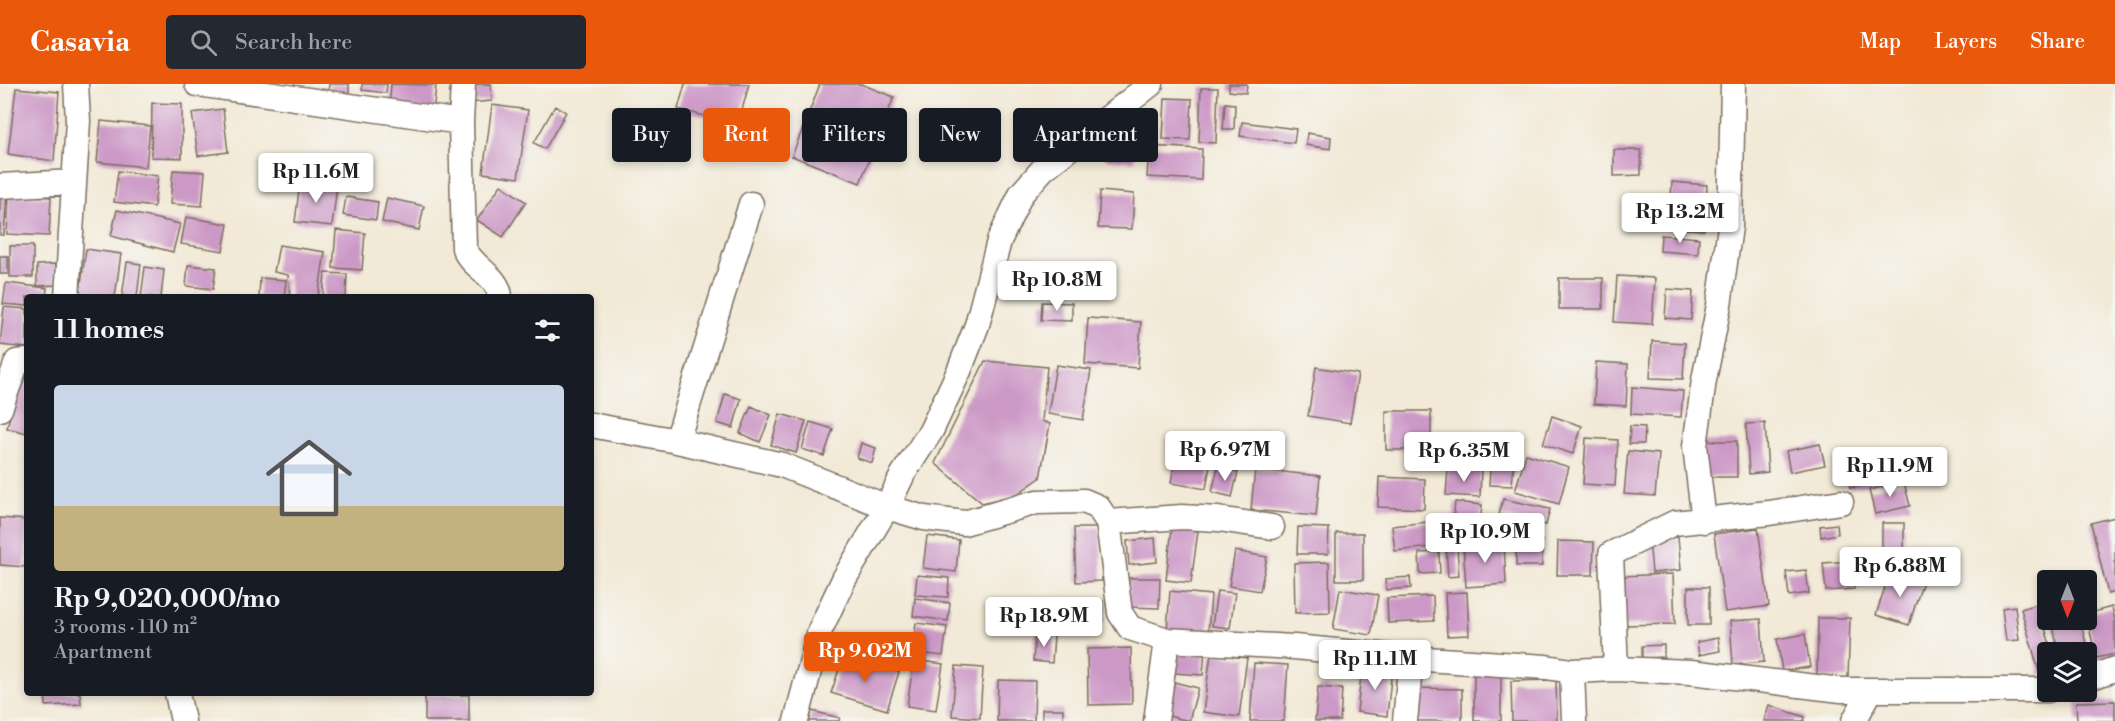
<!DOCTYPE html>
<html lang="en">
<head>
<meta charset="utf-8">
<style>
	body { margin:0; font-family:"Libre Bodoni",serif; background:#242831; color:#f1f3f6; height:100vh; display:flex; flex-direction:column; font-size:22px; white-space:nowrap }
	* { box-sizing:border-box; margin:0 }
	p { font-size:20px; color:#9ea1a6 }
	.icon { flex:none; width:33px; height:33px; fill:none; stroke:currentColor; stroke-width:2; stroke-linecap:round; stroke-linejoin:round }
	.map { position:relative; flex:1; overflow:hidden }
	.sheet { position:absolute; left:24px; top:210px; width:570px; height:402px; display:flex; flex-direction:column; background:#171b24; border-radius:6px; box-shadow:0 3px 9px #0003 }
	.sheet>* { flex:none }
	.banner { position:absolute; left:612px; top:24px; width:570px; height:54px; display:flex; gap:12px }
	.needle { width:39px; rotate:180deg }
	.buttons { position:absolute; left:2037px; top:486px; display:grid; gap:12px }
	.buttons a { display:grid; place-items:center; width:60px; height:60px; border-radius:6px; background:#171b24; box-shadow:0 3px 9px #0003; font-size:30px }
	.price { position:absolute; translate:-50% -51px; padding:0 14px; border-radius:6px; background:#fff; color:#222; font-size:20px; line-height:39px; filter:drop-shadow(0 2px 3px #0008) }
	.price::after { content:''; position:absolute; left:50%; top:36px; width:18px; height:14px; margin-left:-9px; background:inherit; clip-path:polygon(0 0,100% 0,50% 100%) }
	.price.selected { background:#ea580c; color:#fff }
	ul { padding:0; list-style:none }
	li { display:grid; align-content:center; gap:12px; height:318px; padding:0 30px }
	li+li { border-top:2px solid #363941 }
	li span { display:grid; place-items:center; height:186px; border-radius:6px; color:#555 }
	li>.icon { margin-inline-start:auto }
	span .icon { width:108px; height:108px; fill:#fffc; stroke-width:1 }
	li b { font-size:26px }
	h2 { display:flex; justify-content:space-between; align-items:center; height:72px; padding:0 30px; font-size:26px }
	.pill { padding:0 21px; border-radius:6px; background:#171b24; box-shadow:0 3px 9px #0003; font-size:21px; line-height:54px }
	.pill.selected { background:#ea580c; color:#fff }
	header { display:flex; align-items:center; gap:36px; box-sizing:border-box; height:84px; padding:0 30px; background:#ea580c; color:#fff }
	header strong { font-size:28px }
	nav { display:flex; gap:33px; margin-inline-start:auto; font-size:21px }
	.search { width:420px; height:54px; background:#242831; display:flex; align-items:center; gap:15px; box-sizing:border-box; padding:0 21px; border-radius:6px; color:#9ea1a6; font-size:22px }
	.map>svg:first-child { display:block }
	.building { fill:#cc98c6 }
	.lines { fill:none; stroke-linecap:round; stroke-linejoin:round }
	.minor-casing { stroke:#7b6d5e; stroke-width:27 }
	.minor { stroke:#fff; stroke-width:24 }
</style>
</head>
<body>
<header>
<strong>Casavia</strong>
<div class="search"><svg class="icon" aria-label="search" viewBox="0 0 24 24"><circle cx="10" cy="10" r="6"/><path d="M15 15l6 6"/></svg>Search here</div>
<nav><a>Map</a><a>Layers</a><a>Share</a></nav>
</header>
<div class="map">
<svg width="2115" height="637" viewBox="0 0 2115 637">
	<rect width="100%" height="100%" fill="#f6f6f2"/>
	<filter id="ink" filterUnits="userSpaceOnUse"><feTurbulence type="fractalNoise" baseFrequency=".0167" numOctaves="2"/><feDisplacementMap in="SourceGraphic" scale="12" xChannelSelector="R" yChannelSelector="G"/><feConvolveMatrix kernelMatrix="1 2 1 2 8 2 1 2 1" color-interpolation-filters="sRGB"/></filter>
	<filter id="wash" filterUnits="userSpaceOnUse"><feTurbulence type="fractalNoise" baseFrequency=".008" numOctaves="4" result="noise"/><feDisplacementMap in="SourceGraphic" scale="24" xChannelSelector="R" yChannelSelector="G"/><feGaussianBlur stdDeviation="1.35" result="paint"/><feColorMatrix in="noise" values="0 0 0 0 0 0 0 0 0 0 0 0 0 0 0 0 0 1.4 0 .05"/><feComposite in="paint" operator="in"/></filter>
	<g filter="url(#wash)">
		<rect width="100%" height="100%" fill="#f2e9d6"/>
		<g id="blocks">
			<path class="building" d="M329 0H349V10L328 8Z
				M362 0H387L386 9 362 6Z
				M391 0 436 1 433 31 389 27Z
				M468 0H491L492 17 467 19Z
				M685 0H749L738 41 678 25Z
				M820 0H861L894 13 860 99 792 72Z
				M1229 0H1247L1246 9 1229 7Z
				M16 4 59 8 54 77 8 70Z
				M1201 4H1218L1216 59 1199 58Z
				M1165 14 1192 15 1190 56 1163 55Z
				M152 19 182 20V74L151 73Z
				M1225 19 1235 20 1234 45H1223Z
				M492 21 528 26 518 94 483 89Z
				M555 22 566 28 545 65 534 59Z
				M223 25 228 68 198 72 192 29Z
				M101 37 150 42 146 83 97 78Z
				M1242 38 1296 45 1294 59 1240 52Z
				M1307 49 1331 53 1330 65 1306 61Z
				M1109 55 1136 59 1134 78 1106 75Z
				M1149 62 1202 65 1201 96 1147 93Z
				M1614 66H1641V91L1614 92Z
				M173 86 205 88 202 122 170 120Z
				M118 87 158 92 154 123 114 118Z
				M300 98 337 102 332 142 295 138Z
				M1672 98 1707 101 1704 146 1669 144Z
				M501 101 526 118 503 153 477 136Z
				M1100 107 1134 110 1132 145 1098 144Z
				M0 109H7L4 151H0Z
				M9 111 51 113 49 152 7 150Z
				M346 113 378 118 376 136 343 131Z
				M387 114 424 122 419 146 382 138Z
				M117 126 180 140 173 168 111 152Z
				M186 133 228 140 223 167 181 160Z
				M336 146 365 149 362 186 333 184Z
				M1661 151 1699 154 1698 170 1660 167Z
				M279 161 325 168 318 213H290L288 191 274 188Z
				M10 162H33V193H10Z
				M86 165 121 170 115 213H79Z
				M0 172H8V190H0Z
				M127 178 141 180 137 213H122Z
				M56 180 57 201 37 202V181Z
				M188 181 216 184 213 205 186 202Z
				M145 183 164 186 161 213H141Z
				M325 189 347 190 346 213H323Z
				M1617 192 1655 194 1652 240 1614 238Z
				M260 194 286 196 284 213H259Z
				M1559 194H1603V225H1559Z
				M6 199 47 204 46 213H27V222L3 220Z
				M1667 205 1693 207 1691 236 1665 234Z
				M1042 218 1072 219V237L1041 236Z
				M4 223 27 225V264L0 261Z
				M1088 234 1141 238 1138 284 1085 280Z
				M1652 257 1685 259 1683 295 1650 294Z
				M985 277 1047 283 1042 337 1050 340 1040 394 1017 410 982 419 935 379Z
				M1596 278 1628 280 1626 322 1594 320Z
				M1056 281 1091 286 1083 336 1048 330Z
				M23 282 27 283V349L7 344Z
				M1316 283 1358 290 1350 339 1308 332Z
				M1632 303 1683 307 1681 333 1631 330Z
				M725 310 741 315 733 344 717 339Z
				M751 322 771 331 760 358 740 349Z
				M1386 327H1431V366H1386Z
				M780 330 806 337 796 369 771 361Z
				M1552 332 1582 342 1573 370 1543 360Z
				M810 338 833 345 824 372 802 365Z
				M1765 339 1768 388 1749 390 1746 340Z
				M1630 342 1645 343 1644 360H1629Z
				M1586 354 1618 356 1615 402 1583 400Z
				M1700 357H1737V393H1700Z
				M861 359 876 364 872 379 857 374Z
				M1820 360 1825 381 1790 388 1786 367Z
				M1177 364 1212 370 1206 405 1171 399Z
				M1628 367 1659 370 1655 412 1624 410Z
				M1526 370 1569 383 1559 420 1515 407Z
				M1491 372 1514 374 1512 402 1489 401Z
				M1893 379 1897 394 1850 404 1847 388Z
				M1218 383 1238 388 1232 413 1212 408Z
				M1255 385 1320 392 1316 432 1251 426Z
				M1448 385 1481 387 1480 413 1446 411Z
				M1379 393 1425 395 1424 425 1378 423Z
				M1904 398 1910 422 1875 430 1869 406Z
				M1503 415 1550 425 1546 441 1499 431Z
				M1455 418 1482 421 1480 442 1453 439Z
				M2115 433V508L2108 510 2091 439Z
				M0 434 27 436 25 483 0 481Z
				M1428 438 1431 463 1395 467 1392 442Z
				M1882 439H1904V474H1882Z
				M1837 440 1838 450 1821 453 1820 442Z
				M1298 443 1329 444 1328 470H1297Z
				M1074 444H1100L1102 497 1076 498Z
				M1172 444 1198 447 1191 499 1166 496Z
				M1758 444 1769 522 1725 528 1714 450Z
				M1336 449H1363V496H1336Z
				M927 452 959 456 956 488 923 484Z
				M1678 453 1681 486 1652 489 1649 455Z
				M1155 454 1157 478 1129 481 1127 457Z
				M1516 456H1542V482H1516Z
				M1504 457 1506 500 1466 503 1463 460Z
				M1558 457 1594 458 1593 491H1557Z
				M1446 462H1457L1459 492 1448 493Z
				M1235 467 1267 473 1260 507 1229 502Z
				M1439 468 1440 489 1420 490 1419 469Z
				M1852 477 1854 505 1826 507 1823 479Z
				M1329 478 1330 528 1295 529 1294 479Z
				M1806 486 1809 509 1789 512 1786 488Z
				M1890 487 1923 497 1909 541 1876 531Z
				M1673 490 1675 540 1621 541 1619 492Z
				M917 491 949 494 948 513 915 511Z
				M1410 493 1411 504 1386 506 1385 495Z
				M1129 494H1160L1159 524 1128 523Z
				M1688 503H1709V541H1688Z
				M1340 505 1378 511 1371 551 1333 545Z
				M1170 507 1211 511 1208 549 1167 546Z
				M1217 507 1235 509 1230 544 1212 542Z
				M1467 508 1469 551 1447 552 1445 509Z
				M1433 512 1434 537 1388 539 1387 514Z
				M915 514 950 519 948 537 913 532Z
				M1053 517H1103V539H1053Z
				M2038 520 2052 568H2048V589L2040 591 2021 525Z
				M2015 522 2019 556 2006 557 2002 524Z
				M2112 523 2115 536V570L2096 574 2086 530Z
				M1818 534H1850L1848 594H1817Z
				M1761 535 1764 578 1733 581 1730 537Z
				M2051 536H2080L2091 578 2086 579V568H2059Z
				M916 539 947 543 943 572 912 568Z
				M1035 550 1054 552 1052 579 1033 577Z
				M1805 550 1810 583 1782 587 1777 555Z
				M842 551 881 565 876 577 837 563Z
				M1718 554 1720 567 1699 571 1697 558Z
				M1664 561V573L1642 574V562Z
				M1176 563 1205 565 1203 591 1174 589Z
				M1131 564 1132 620 1088 621 1087 565Z
				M1211 570 1247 574 1239 633 1203 628Z
				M844 571 899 588 887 626 831 609Z
				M914 576 943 580 936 626 907 622Z
				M1254 579 1288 581 1284 637H1250Z
				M956 582 983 584 980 634 952 632Z
				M1362 582 1392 585 1387 632 1357 628Z
				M1474 587H1501V637H1474Z
				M998 596 1035 597 1034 637H997Z
				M1556 596 1557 637H1512L1511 597Z
				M1174 598 1198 604 1189 637 1165 631Z
				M1318 603 1342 605 1340 637H1315Z
				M1413 604 1462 605V637H1412Z
				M45 609H80L81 620 46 622Z
				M425 611H469V637H425Z
				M2115 617V637H2077L2076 618Z
				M1769 621 1805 633 1804 637H1764Z
				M1042 625H1063V637H1042Z
				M812 627 840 634 839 637H809Z"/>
		</g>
	</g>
	<g filter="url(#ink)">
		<use href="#blocks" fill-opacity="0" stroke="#7b6d5e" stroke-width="1.5"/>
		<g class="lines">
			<g class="minor-casing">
				<path id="minor" d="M197 0 461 38
					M463 0 461 38 464 164C471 183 499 192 500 213
					M0 102 73 98
					M67 213 78 37 76 0
					M0 325 17 278 27 277
					M591 341 677 357 782 381 887 423 924 434 964 439 1037 418 1084 417 1098 423 1108 438 1120 529 1130 544 1167 556 1294 563 1411 574 1546 583 1572 587 1616 585 1691 588 1841 606H2048
					M677 357 751 120
					M1704 437 1695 362 1704 296 1719 221 1730 143 1733 0
					M1108 438 1182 433 1218 435 1272 443
					M1616 585 1611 470 1674 439 1769 429 1841 418
					M1572 587 1574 637
					M2086 595 2115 585
					M177 609 183 637
					M796 637 820 546 844 495 887 423 903 390 931 347 959 287 977 241 999 157 1021 110 1043 85 1151 0
					M1156 637 1167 556
					M1405 637 1411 574
					M1854 637 1871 606"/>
			</g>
			<use href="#minor" class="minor"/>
		</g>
	</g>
</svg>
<div class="buttons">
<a><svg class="needle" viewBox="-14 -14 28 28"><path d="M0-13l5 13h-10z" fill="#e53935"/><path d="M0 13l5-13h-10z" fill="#9ea1a6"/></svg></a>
<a><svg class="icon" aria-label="layers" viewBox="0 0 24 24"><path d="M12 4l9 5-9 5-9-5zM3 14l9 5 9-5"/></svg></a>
</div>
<b class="price" style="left:316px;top:120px">Rp 11.6M</b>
<b class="price" style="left:1680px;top:160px">Rp 13.2M</b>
<b class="price" style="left:1057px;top:228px">Rp 10.8M</b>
<b class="price" style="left:1225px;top:398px">Rp 6.97M</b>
<b class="price" style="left:1464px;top:399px">Rp 6.35M</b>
<b class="price" style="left:1890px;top:414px">Rp 11.9M</b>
<b class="price" style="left:1485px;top:480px">Rp 10.9M</b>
<b class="price" style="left:1900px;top:514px">Rp 6.88M</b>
<b class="price" style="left:1044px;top:564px">Rp 18.9M</b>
<b class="price selected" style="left:865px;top:599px">Rp 9.02M</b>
<b class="price" style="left:1375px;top:607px">Rp 11.1M</b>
<div class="banner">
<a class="pill">Buy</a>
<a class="pill selected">Rent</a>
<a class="pill">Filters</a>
<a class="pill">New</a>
<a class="pill">Apartment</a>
</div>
<section class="sheet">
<h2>11 homes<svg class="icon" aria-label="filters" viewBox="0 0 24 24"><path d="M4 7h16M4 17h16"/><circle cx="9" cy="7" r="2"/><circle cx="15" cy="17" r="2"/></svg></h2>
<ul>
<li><span style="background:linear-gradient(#c9d6e8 65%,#c2b280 0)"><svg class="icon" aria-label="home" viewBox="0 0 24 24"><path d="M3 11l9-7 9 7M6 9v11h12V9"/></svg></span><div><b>Rp 9,020,000/mo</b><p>3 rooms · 110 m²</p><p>Apartment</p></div></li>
</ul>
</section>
</div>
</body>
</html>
